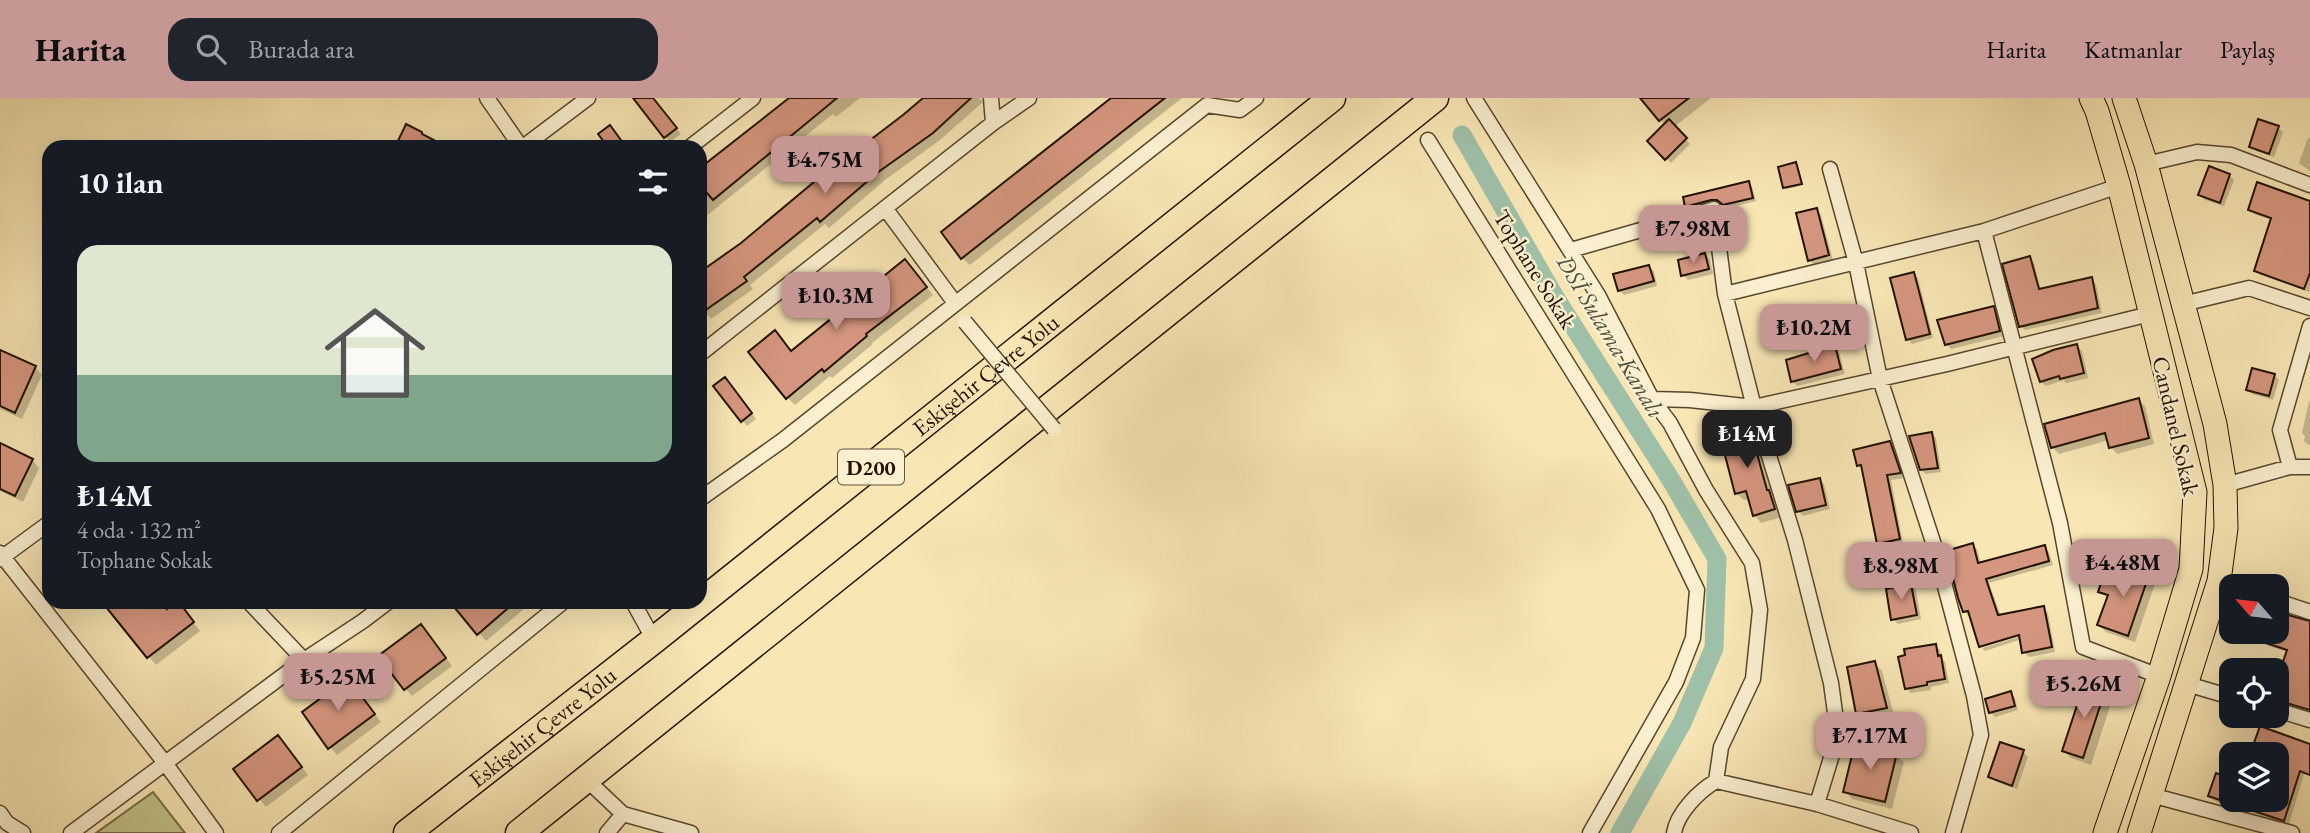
<!DOCTYPE html>
<html lang="tr">
<head>
<meta charset="utf-8">
<style>
	body { margin:0; font-family:"EB Garamond",serif; background:#20242c; color:#f1f3f6; height:100vh; display:flex; flex-direction:column; font-size:26px; white-space:nowrap }
	* { box-sizing:border-box; margin:0 }
	p { font-size:23px; color:#9ea1a6 }
	.icon { flex:none; width:38px; height:38px; fill:none; stroke:currentColor; stroke-width:2; stroke-linecap:round; stroke-linejoin:round }
	.map { position:relative; flex:1; overflow:hidden }
	.drawer { position:absolute; left:42px; top:42px; width:665px; height:469px; display:flex; flex-direction:column; background:#171b24; border-radius:21px; box-shadow:0 7px 28px #0002 }
	.drawer>* { flex:none }
	.needle { width:46px; rotate:298deg }
	.fabs { position:absolute; left:2219px; top:476px; display:grid; gap:14px }
	.fabs a { display:grid; place-items:center; width:70px; height:70px; border-radius:14px; background:#171b24; box-shadow:0 7px 28px #0002; font-size:35px }
	.price { position:absolute; translate:-50% -60px; padding:0 16px; border-radius:14px; background:#c59692; color:#111; font-size:23px; line-height:46px; filter:drop-shadow(0 2px 4px #0008) }
	.price::after { content:''; position:absolute; left:50%; top:42px; width:21px; height:16px; margin-left:-10px; background:inherit; clip-path:polygon(0 0,100% 0,50% 100%) }
	.price.on { background:#222; color:#fff }
	ul { padding:0; list-style:none }
	li { display:grid; align-content:center; gap:14px; height:371px; padding:0 35px }
	li span { display:grid; place-items:center; height:217px; border-radius:21px; color:#555 }
	li>.icon { margin-inline-start:auto }
	span .icon { width:126px; height:126px; fill:#fffc; stroke-width:1 }
	li b { font-size:30px }
	h2 { display:flex; justify-content:space-between; align-items:center; height:84px; padding:0 35px; font-size:30px }
	header { display:flex; align-items:center; gap:42px; box-sizing:border-box; height:98px; padding:0 35px; background:#c59692; color:#111 }
	header strong { font-size:33px }
	nav { display:flex; gap:38px; margin-inline-start:auto; font-size:24px }
	.search { width:490px; height:63px; background:#20242c; display:flex; align-items:center; gap:18px; box-sizing:border-box; padding:0 24px; border-radius:21px; color:#9ea1a6; font-size:26px }
	.map>svg:first-child { display:block }
	.green { fill:#c2c38a; stroke:#726a45; stroke-width:2 }
	.shadow { fill:#0003 }
	.lines { fill:none; stroke-linecap:round; stroke-linejoin:round }
	.canal { stroke:#9fc0a8; stroke-width:19 }
	.building { fill:#d5967f; stroke:#231200; stroke-width:2 }
	.street-casing { stroke:#58472d; stroke-width:17 }
	.primary-casing { stroke:#231200; stroke-width:25 }
	.highway-casing { stroke:#231200; stroke-width:29 }
	.street { stroke:#faefcf; stroke-width:14 }
	.primary { stroke:#f8e6b5; stroke-width:23 }
	.highway { stroke:#f8e6b5; stroke-width:26 }
	.street-bridge-casing { stroke:#58472d; stroke-width:17; stroke-linecap:butt }
	.street-bridge { stroke:#faefcf; stroke-width:14 }
	.labels { text-anchor:middle; dominant-baseline:central; stroke-width:5; stroke-linejoin:round; paint-order:stroke }
	.shield { fill:#faefcf; stroke:#64543e; stroke-width:2 }
	.shield-label { font-size:21px; font-weight:bold; fill:#231200 }
	.street-label { font-size:23px; fill:#231200; stroke:#faefcf }
	.water-label { font-size:24px; font-style:italic; fill:#4e4f3b; stroke:#faefcf }
</style>
</head>
<body>
<header>
<strong>Harita</strong>
<div class="search"><svg class="icon" aria-label="search" viewBox="0 0 24 24"><circle cx="10" cy="10" r="6"/><path d="M15 15l6 6"/></svg>Burada ara</div>
<nav><a>Harita</a><a>Katmanlar</a><a>Paylaş</a></nav>
</header>
<div class="map">
<svg width="2310" height="735" viewBox="0 0 2310 735">
	<rect width="100%" height="100%" fill="#f8e6b5"/>
	<filter id="stains"><feTurbulence type="fractalNoise" baseFrequency=".00286" numOctaves="4"/><feColorMatrix values="0 0 0 0 .2 0 0 0 0 .09 0 0 0 0 .02 0 0 0 .5 -.17"/></filter>
	<radialGradient id="worn" r=".72"><stop offset=".6" stop-color="#630" stop-opacity="0"/><stop offset="1" stop-color="#630" stop-opacity=".3"/></radialGradient>
	<path class="green" d="M153 694 185 735H96Z"/>
	<path class="shadow" d="M642 0H652L681 36 670 44 638 4Z
		M793 0H860L836 19 833 16 700 123V73Z
		M925 0H979L983 4 940 42 885 82 829 130 825 126 750 187 753 191 711 221 704 213 700 208V176L742 146Z
		M1115 0H1182L970 167 962 160Z
		M1643 0H1711L1674 29 1690 46 1671 65 1649 43 1665 27Z
		M2278 30 2283 34 2274 59 2256 53 2251 48Z
		M2308 40 2310 41V73L2299 65Z
		M1796 66 1802 87 1787 91 1785 89Z
		M2229 77 2234 82 2224 108 2205 102 2200 97Z
		M1748 85 1752 89 1756 103 1728 110 1723 105H1716L1690 112 1686 109Z
		M2310 105V191L2309 194 2261 177 2256 173 2272 122 2254 116 2250 111Z
		M1816 112 1821 117 1833 162 1814 167 1810 162Z
		M1705 156 1710 161 1713 176 1688 182 1683 177Z
		M2029 160 2034 165 2041 192 2091 181 2096 186 2102 215 2025 232 2020 228Z
		M1649 169 1654 173 1657 188 1624 197 1619 192Z
		M912 171 933 197 872 245 873 246 832 280 830 278 795 307 788 300 792 255Z
		M1913 176 1918 180 1933 240 1912 246 1908 241Z
		M1993 210 1998 215 2004 238 1951 251 1946 246Z
		M2077 248 2082 253 2088 280 2066 285 2064 282 2046 288 2041 284 2034 262Z
		M1835 249 1839 254 1845 276 1797 288 1793 283Z
		M0 254 35 269 42 277 22 321 0 311Z
		M2274 277 2279 282 2273 302 2252 296 2248 291Z
		M729 286 756 321 747 328 715 288Z
		M2138 302 2145 308 2154 346 2117 356 2111 349 2109 342 2059 356 2052 349Z
		M2309 303H2310V348L2304 343 2305 338 2302 335Z
		M1750 332 1757 340 1773 398 1776 401 1782 419 1761 425 1754 417 1750 401 1744 402 1736 395Z
		M1932 336 1936 340 1941 374 1926 376 1921 372Z
		M1889 345 1894 350 1904 380 1891 382 1903 445 1884 450 1879 445 1864 373 1859 367Z
		M0 347 32 362 39 370 23 404 0 393Z
		M1819 382 1824 386 1830 411 1803 418 1798 413Z
		M1972 447 1977 451 1981 466 2044 449 2049 454 2053 467 1989 485 2001 518 2043 510 2048 515 2055 554 2029 559 2024 554 2022 541 1985 553 1982 550 2028 536 1969 518 1964 513Z
		M2150 473 2157 480 2135 544 2106 534 2099 527 2108 501 2100 493 2133 475Z
		M1911 488 1916 492 1921 521 1898 526 1893 521Z
		M110 504H177L200 533 156 567 106 507Z
		M452 504H520L525 510 486 543Z
		M2277 515 2310 527V614L2277 604V586L2288 554 2266 547 2261 542 2264 534H2277Z
		M421 528 452 568 412 598 405 590Z
		M1936 548 1940 552 1941 560 1945 564 1949 585 1931 589V592L1911 595 1906 590Z
		M1874 565 1882 573 1894 617 1865 622 1857 615Z
		M348 582 381 624 337 657 330 649Z
		M2105 592 2113 599 2091 667 2071 660 2064 653Z
		M2010 595 2015 600 2018 612 1995 619 1990 614Z
		M2261 630 2310 647V678L2304 676 2289 726 2215 703 2210 698 2217 677 2231 682V702H2277V656H2251Z
		M285 647 308 677 266 709 236 672Z
		M2023 654 2028 659 2017 691 1995 683 1990 679Z
		M1896 657 1904 664 1892 711 1852 701 1845 693Z"/>
	<g class="lines">
		<path class="canal" d="M1462 37 1553 196 1671 382 1717 461 1714 550 1682 625 1620 735"/>
	</g>
	<path class="building" d="M633 0H653L677 30 664 40Z
		M789 0H837L713 102 700 87V70Z
		M923 0H971L933 35 877 75 820 124 817 120 744 179 747 183 700 216V174L741 145 839 63 840 65 903 17Z
		M1111 0H1165L961 161 941 134Z
		M1640 0H1689L1659 23Z
		M1669 21 1687 40 1665 62 1647 43Z
		M2258 21 2279 28 2269 56 2249 49Z
		M406 26 422 34V36L447 49H395Z
		M610 27 626 49H608L598 36Z
		M1796 64 1802 86 1783 90 1778 69Z
		M2209 68 2230 76 2220 105 2198 97Z
		M1749 83 1753 100 1723 107 1717 102H1711L1685 109 1683 99Z
		M2257 84 2310 103V175L2304 191 2254 173 2271 120 2248 112Z
		M1817 110 1829 157 1808 163 1796 115Z
		M1705 155 1709 171 1681 178 1678 162Z
		M2030 158 2039 191 2092 179 2098 210 2019 229 2002 166Z
		M905 161 927 189 866 236 867 238 824 274 822 271 786 301 748 254 775 232 791 253Z
		M1649 167 1654 183 1618 193 1613 176Z
		M1914 174 1930 236 1906 242 1890 180Z
		M1994 208 2000 233 1945 247 1937 222Z
		M2077 246 2084 275 2060 281 2059 278 2040 284 2032 261 2053 252Z
		M1835 247 1841 271 1791 284 1786 262Z
		M0 252 36 268 15 315 0 308Z
		M2252 270 2275 276 2269 298 2246 292Z
		M725 279 752 315 741 324 713 288Z
		M2139 300 2149 340 2109 350 2105 335 2051 350 2044 326Z
		M1750 330 1767 392H1769L1775 411 1753 418 1746 393 1735 396 1720 338Z
		M1932 334 1938 370 1920 372 1909 338Z
		M1890 343 1901 375 1887 377 1900 441 1877 446 1861 367 1857 368 1853 352Z
		M0 345 33 361 15 398 0 391Z
		M1820 380 1826 407 1796 414 1788 387Z
		M1973 445 1978 465 2045 447 2049 463 1986 481 1998 517 2044 508 2052 549 2022 555 2019 537 1979 549 1968 513 1963 514 1958 500 1946 453Z
		M2135 466 2151 471 2128 538 2097 527 2108 497 2098 494 2103 479 2113 483 2115 475 2120 477 2123 470 2132 473Z
		M1911 486 1917 517 1891 522 1886 491Z
		M102 504H161L167 511 175 504H179L194 524 147 560Z
		M450 504H515L477 537Z
		M2277 514 2310 523V612L2277 602V581L2287 552 2242 537V534H2277Z
		M421 526 446 560 404 592 378 558Z
		M1936 546 1938 558 1941 557 1945 581 1927 584V587L1905 591 1898 559 1905 557 1904 551Z
		M1875 563 1887 610 1856 616 1847 569Z
		M348 580 375 616 328 651 302 614Z
		M2085 583 2106 590 2083 660 2062 653Z
		M2011 593 2015 608 1989 615 1985 601Z
		M2260 628 2310 646V677L2300 673 2284 723 2208 698 2216 675 2231 680V702H2277V672L2282 656H2250Z
		M278 637 302 669 257 703 233 671Z
		M2000 644 2024 652 2012 688 1988 679Z
		M1855 645 1897 655 1885 704 1843 694Z"/>
	<g class="lines">
		<g class="street-casing">
			<path id="street" d="M487 0 521 49
				M991 0 993 25
				M1474 0 1598 197 1652 301 1690 302 1754 309 1947 266 2150 216
				M1428 42 1658 411 1697 492 1693 540 1676 584 1590 735
				M523 49 588 0
				M690 49 753 0
				M2146 66 2197 54 2231 57 2310 87
				M1830 71 1856 165 1880 281 1934 447 1974 598 1981 637 1953 735
				M885 110 955 205
				M1984 133 2119 88
				M1571 152 1714 111 1725 196 1754 309 1795 442 1831 585 1838 637 1817 706
				M1725 196 1984 133 2060 425 2083 549 2159 578
				M2183 206 2249 190 2310 210
				M700 256 993 25 1029 0
				M1652 301 1670 325 1706 392 1752 465 1760 512 1753 581 1721 649 1716 683C1699 693 1677 715 1674 735
				M2290 369 2280 332 2310 228
				M2225 387 2290 369H2310
				M700 401 783 342 1207 7 1240 12 1256 0
				M0 455 165 665 216 735
				M0 461 49 425
				M2277 503 2310 514
				M249 504 304 562
				M633 504 654 542
				M2187 586 2231 599
				M2277 612 2310 622
				M587 682 623 716 691 735
				M1716 683 1817 706 1911 735
				M2151 697 2292 735
				M0 715 7 725 23 735
				M71 735 304 562 363 523 388 504
				M279 735 563 504
				M607 735 623 716"/>
		</g>
		<g class="primary-casing">
			<path id="primary" d="M2091 0 2097 13 2119 88 2195 394 2191 471 2159 578 2105 735
				M2124 0 2146 66 2215 326 2225 387 2226 430 2219 483 2139 735"/>
		</g>
		<g class="highway-casing">
			<g id="highway">
				<path id="s1" d="M407 735 654 542 1332 0"/>
				<path d="M519 735 1435 0"/>
			</g>
		</g>
		<use href="#street" class="street"/>
		<use href="#primary" class="primary"/>
		<use href="#highway" class="highway"/>
		<g class="street-bridge-casing">
			<path id="street-bridge" d="M965 224 1054 331"/>
		</g>
		<use href="#street-bridge" class="street-bridge"/>
	</g>
	<g class="labels">
		<rect class="shield" x="838" y="351.5" width="66" height="35" rx="5"/>
		<g class="shield-label">
			<text x="871" y="369">D200</text>
		</g>
		<g class="street-label">
			<text transform="translate(1535 171) rotate(58)">Tophane Sokak</text>
			<text stroke="none"><textPath href="#s1" startOffset="738">Eskişehir Çevre Yolu</textPath></text>
			<text transform="translate(2176 328) rotate(77)">Candanel Sokak</text>
			<text stroke="none"><textPath href="#s1" startOffset="172">Eskişehir Çevre Yolu</textPath></text>
		</g>
		<g class="water-label">
			<text transform="translate(1611 238) rotate(59)">DSİ Sulama Kanalı</text>
		</g>
	</g>
	<rect width="100%" height="100%" filter="url(#stains)"/>
	<rect width="100%" height="100%" fill="url(#worn)"/>
</svg>
<div class="fabs">
<a><svg class="needle" viewBox="-14 -14 28 28"><path d="M0-13l5 13h-10z" fill="#e53935"/><path d="M0 13l5-13h-10z" fill="#9ea1a6"/></svg></a>
<a><svg class="icon" aria-label="locate" viewBox="0 0 24 24"><circle cx="12" cy="12" r="6"/><path d="M12 2v4M12 18v4M2 12h4M18 12h4"/></svg></a>
<a><svg class="icon" aria-label="layers" viewBox="0 0 24 24"><path d="M12 4l9 5-9 5-9-5zM3 14l9 5 9-5"/></svg></a>
</div>
<b class="price" style="left:825px;top:98px">₺4.75M</b>
<b class="price" style="left:1693px;top:167px">₺7.98M</b>
<b class="price" style="left:836px;top:234px">₺10.3M</b>
<b class="price" style="left:1814px;top:266px">₺10.2M</b>
<b class="price on" style="left:1747px;top:372px">₺14M</b>
<b class="price" style="left:2123px;top:501px">₺4.48M</b>
<b class="price" style="left:1901px;top:504px">₺8.98M</b>
<b class="price" style="left:338px;top:615px">₺5.25M</b>
<b class="price" style="left:2084px;top:622px">₺5.26M</b>
<b class="price" style="left:1870px;top:674px">₺7.17M</b>
<section class="drawer">
<h2>10 ilan<svg class="icon" aria-label="filters" viewBox="0 0 24 24"><path d="M4 7h16M4 17h16"/><circle cx="9" cy="7" r="2"/><circle cx="15" cy="17" r="2"/></svg></h2>
<ul>
<li><span style="background:linear-gradient(#dfe7d0 60%,#7fa58c 0)"><svg class="icon" aria-label="home" viewBox="0 0 24 24"><path d="M3 11l9-7 9 7M6 9v11h12V9"/></svg></span><div><b>₺14M</b><p>4 oda · 132 m²</p><p>Tophane Sokak</p></div></li>
</ul>
</section>
</div>
</body>
</html>
